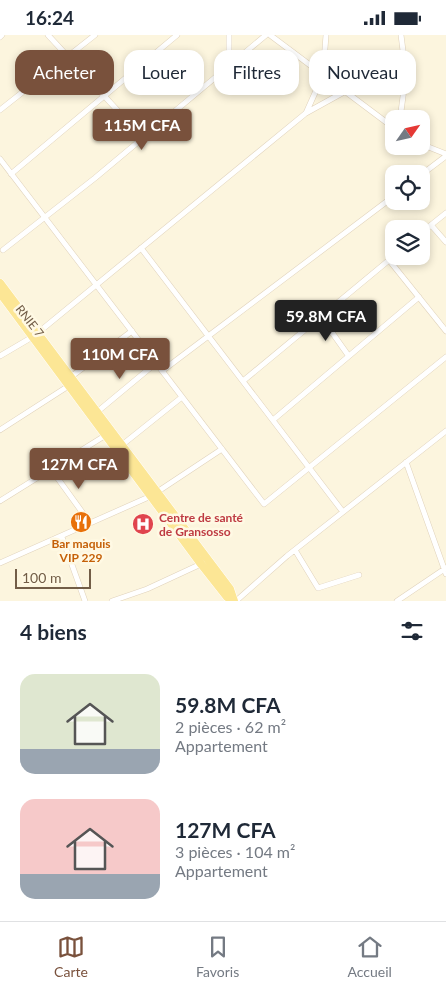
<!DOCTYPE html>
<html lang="fr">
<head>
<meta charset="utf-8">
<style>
	body { margin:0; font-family:Lato,sans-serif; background:#f6f6f7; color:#1f2937; height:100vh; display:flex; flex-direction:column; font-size:19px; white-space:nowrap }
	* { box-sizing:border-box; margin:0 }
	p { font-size:16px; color:#747a83 }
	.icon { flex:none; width:28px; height:28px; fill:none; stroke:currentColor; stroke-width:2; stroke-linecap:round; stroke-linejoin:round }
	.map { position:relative; height:566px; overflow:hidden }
	.details { display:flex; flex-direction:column; background:#fff; flex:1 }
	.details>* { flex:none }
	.hud { position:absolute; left:15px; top:15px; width:416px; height:45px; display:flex; gap:10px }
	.needle { width:32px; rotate:56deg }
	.controls { position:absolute; left:385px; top:75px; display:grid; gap:10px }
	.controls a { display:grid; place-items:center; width:45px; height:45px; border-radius:10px; background:#fff; box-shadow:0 2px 8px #0003; font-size:25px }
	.scale { position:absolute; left:15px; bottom:12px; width:76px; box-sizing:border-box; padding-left:5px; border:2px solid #725d47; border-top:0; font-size:14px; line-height:18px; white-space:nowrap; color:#725d47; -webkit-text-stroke:4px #fff9e4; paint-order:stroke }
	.price { position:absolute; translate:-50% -42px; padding:0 11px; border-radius:5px; background:#79513c; color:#fff; font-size:16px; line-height:32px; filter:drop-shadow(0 1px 2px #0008) }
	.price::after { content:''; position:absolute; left:50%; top:30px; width:15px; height:11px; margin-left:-8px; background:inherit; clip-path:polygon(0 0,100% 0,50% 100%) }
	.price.active { background:#222; color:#fff }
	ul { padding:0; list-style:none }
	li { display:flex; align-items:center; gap:15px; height:125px; padding:0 20px }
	li span { display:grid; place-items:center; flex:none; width:140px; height:100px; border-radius:15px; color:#555 }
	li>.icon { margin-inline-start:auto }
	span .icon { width:60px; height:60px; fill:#fffc; stroke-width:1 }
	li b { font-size:21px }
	h2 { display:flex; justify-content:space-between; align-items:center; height:60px; padding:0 20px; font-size:21px }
	.tag { padding:0 18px; border-radius:15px; background:#fff; box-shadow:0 2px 8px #0003; font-size:18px; line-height:45px }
	.tag.active { background:#79513c; color:#fff }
	.status { display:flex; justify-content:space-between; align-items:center; height:35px; padding:0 25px; background:#fff; direction:ltr }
	.status svg { height:14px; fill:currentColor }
	.menu { display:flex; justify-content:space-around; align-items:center; height:70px; border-top:1px solid #e0e1e3; background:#fff; font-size:14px; color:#747a83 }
	.menu a { display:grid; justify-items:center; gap:2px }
	.menu .active { color:#79513c }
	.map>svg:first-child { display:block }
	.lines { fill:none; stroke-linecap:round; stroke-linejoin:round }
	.street-casing { stroke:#e0d2bb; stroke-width:6 }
	.primary-casing { stroke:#fff; stroke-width:9 }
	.street { stroke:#fff; stroke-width:5 }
	.primary { stroke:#fce695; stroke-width:8 }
	.labels { text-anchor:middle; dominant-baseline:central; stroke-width:5; stroke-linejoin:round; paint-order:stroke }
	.street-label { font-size:12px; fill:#725d47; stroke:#fff9e4 }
	.health-label { font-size:12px; font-weight:bold; fill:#be3a42; stroke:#fff9e4; text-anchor:start }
	.food-label { font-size:12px; font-weight:bold; fill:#c56008; stroke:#fff9e4 }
</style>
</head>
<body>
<div class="status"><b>16:24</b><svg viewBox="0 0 49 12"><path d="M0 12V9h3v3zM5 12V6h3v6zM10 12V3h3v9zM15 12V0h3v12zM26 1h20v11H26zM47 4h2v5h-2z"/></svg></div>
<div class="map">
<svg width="446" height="566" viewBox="0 0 446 566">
	<rect width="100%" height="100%" fill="#fcf5de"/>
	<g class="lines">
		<g class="street-casing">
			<path id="street" d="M48 0 143 103
				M229 0V30
				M270 0 394 93
				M0 2 2 0
				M0 75 95 0
				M306 78 323 40 326 0
				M400 84 406 39 401 0
				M421 109 446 119
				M0 124 264 469 446 322
				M11 139 177 0
				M421 140 446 121
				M431 190 446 207
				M421 198 446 178
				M141 213 343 477
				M3 215 95 143 266 0
				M389 225 446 296
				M321 282 348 320
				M0 321 34 301 306 78 344 57
				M162 336 394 161
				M72 341 132 296
				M243 346 394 221
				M97 377 156 328
				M273 385 419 262
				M0 395 70 350
				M122 410 182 362
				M406 427 446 539
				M51 434 90 488
				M0 466 106 400
				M62 502 85 566
				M295 515 318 553 359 540
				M0 528 151 461 222 414
				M112 566 147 554 201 529
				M236 566 287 521 446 396
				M397 566 446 533"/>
		</g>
		<g class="primary-casing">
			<path id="primary" d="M0 248 230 554 234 566
				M0 258 201 529 227 562 233 566"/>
		</g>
		<use href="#street" class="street"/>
		<use href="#primary" class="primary"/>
	</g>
	<defs>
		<g id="restaurant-disc" transform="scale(1.125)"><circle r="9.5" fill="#e8710a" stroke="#fff9e4"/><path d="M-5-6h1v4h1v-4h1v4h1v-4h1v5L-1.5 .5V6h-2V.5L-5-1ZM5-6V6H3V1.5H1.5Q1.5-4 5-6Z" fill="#fff"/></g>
		<g id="hospital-disc" transform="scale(1.125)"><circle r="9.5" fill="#e0444e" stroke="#fff9e4"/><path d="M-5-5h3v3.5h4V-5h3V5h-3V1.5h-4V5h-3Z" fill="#fff"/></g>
	</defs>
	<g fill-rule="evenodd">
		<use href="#restaurant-disc" x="81" y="487"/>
		<use href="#hospital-disc" x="143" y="489"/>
	</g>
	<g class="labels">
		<g class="street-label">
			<text transform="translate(30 286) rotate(52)">RNIE 7</text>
		</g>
		<g class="health-label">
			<text x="159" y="482">Centre de santé<tspan x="159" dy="14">de Gransosso</tspan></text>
		</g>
		<g class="food-label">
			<text x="81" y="508">Bar maquis<tspan x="81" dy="14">VIP 229</tspan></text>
		</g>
	</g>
</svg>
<div class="controls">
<a><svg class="needle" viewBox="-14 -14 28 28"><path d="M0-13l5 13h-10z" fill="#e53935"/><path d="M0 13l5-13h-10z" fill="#747a83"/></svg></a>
<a><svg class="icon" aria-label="locate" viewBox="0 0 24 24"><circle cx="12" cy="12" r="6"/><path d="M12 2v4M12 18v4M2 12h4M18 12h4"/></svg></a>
<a><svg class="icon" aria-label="layers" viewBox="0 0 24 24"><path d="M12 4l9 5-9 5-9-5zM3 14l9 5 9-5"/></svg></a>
</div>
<div class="scale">100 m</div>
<b class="price" style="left:142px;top:116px">115M CFA</b>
<b class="price active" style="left:326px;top:307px">59.8M CFA</b>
<b class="price" style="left:120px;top:345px">110M CFA</b>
<b class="price" style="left:79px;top:455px">127M CFA</b>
<div class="hud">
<a class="tag active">Acheter</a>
<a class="tag">Louer</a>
<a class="tag">Filtres</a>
<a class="tag">Nouveau</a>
</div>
</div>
<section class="details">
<h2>4 biens<svg class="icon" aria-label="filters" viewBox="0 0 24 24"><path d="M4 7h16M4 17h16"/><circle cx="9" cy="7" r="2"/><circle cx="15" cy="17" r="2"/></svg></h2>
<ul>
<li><span style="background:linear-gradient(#dfe7d0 75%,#9aa5b1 0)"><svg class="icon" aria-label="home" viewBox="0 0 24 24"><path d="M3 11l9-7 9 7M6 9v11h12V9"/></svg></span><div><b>59.8M CFA</b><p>2 pièces · 62 m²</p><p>Appartement</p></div></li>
<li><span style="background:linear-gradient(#f6c9c9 75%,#9aa5b1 0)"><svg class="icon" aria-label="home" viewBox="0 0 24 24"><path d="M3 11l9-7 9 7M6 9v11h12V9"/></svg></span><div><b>127M CFA</b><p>3 pièces · 104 m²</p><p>Appartement</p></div></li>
</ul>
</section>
<nav class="menu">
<a class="active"><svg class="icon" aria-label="map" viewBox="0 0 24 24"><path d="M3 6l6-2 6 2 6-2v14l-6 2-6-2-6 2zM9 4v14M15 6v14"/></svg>Carte</a>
<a><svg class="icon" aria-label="saved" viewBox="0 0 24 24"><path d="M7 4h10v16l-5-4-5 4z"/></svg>Favoris</a>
<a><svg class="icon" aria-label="home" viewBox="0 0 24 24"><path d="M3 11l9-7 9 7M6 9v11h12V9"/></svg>Accueil</a>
</nav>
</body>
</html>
